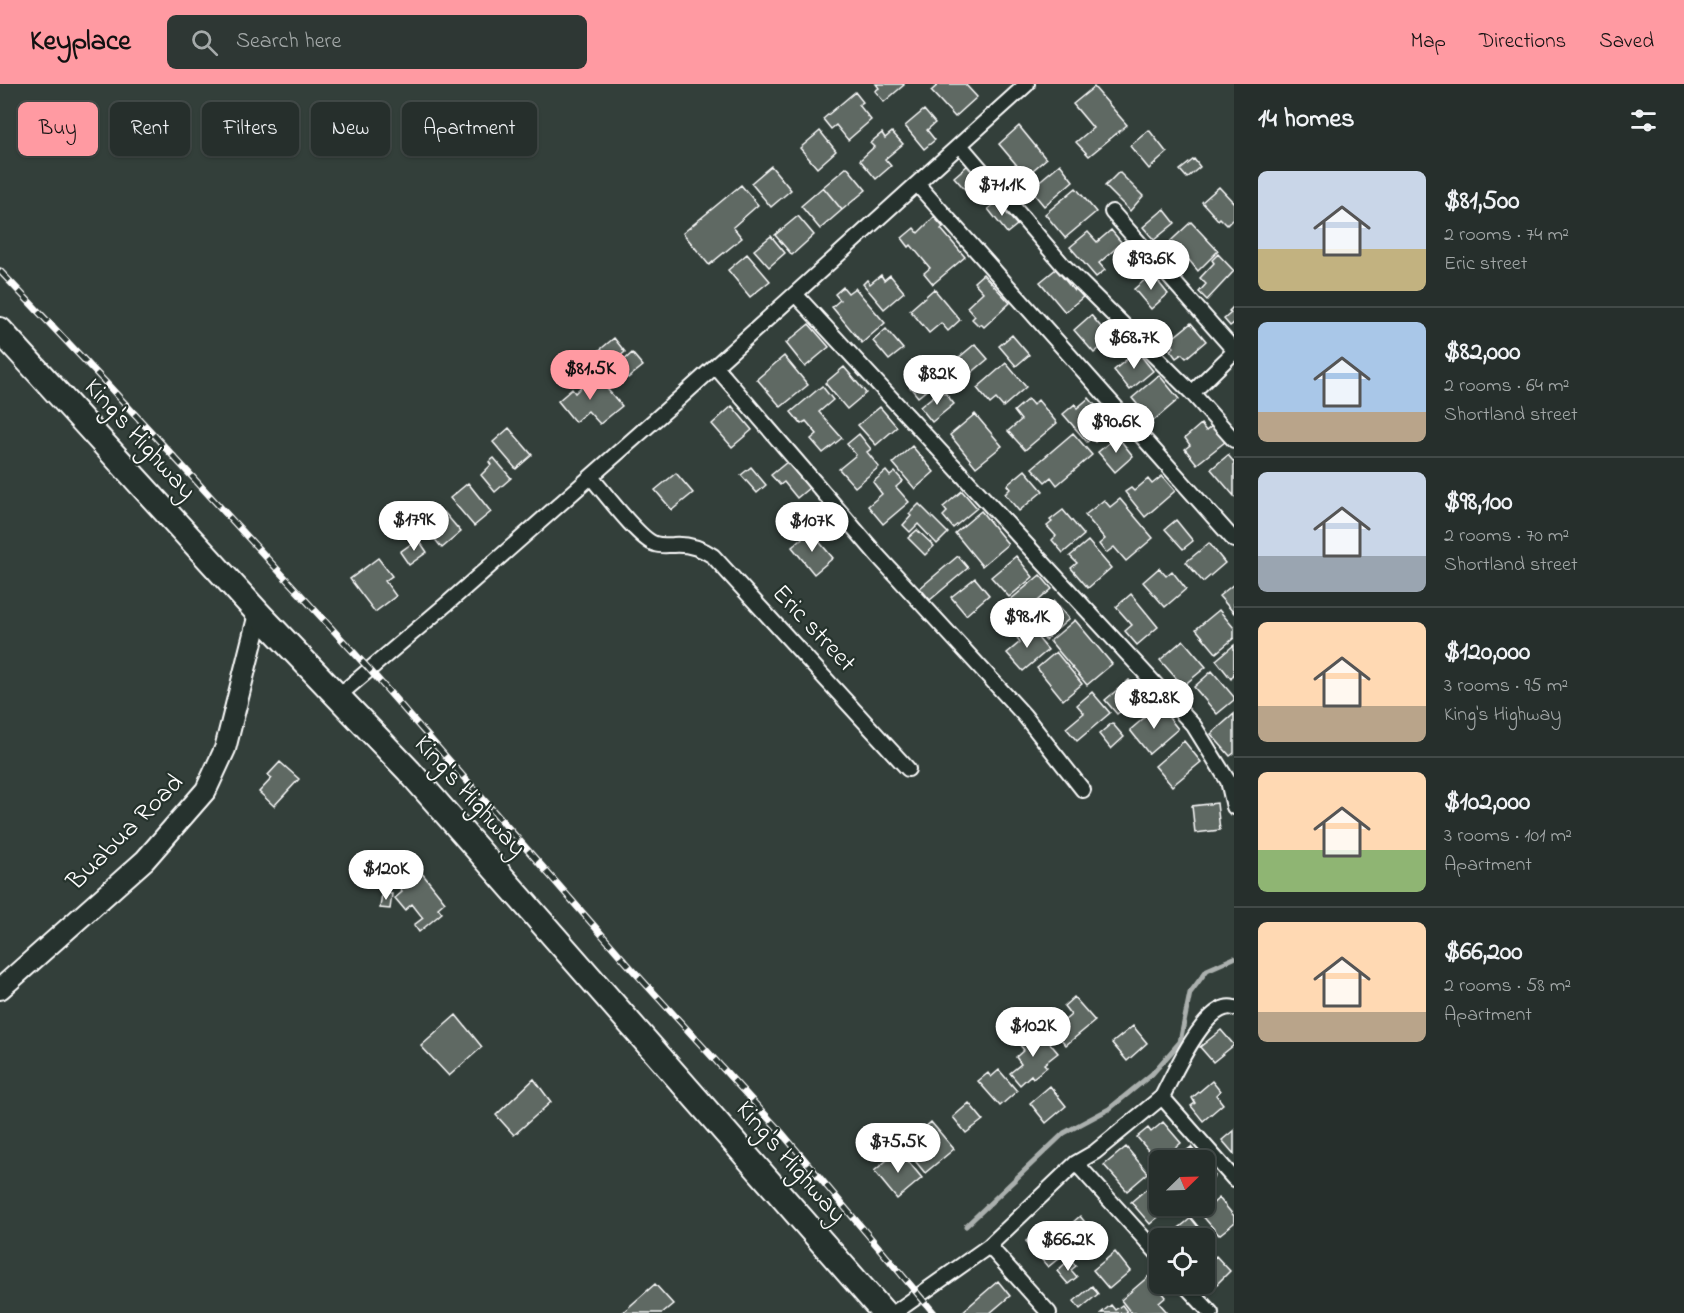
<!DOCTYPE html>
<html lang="en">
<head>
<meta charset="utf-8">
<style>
	body { margin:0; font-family:"Indie Flower",sans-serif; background:#2e3734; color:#f1f3f6; height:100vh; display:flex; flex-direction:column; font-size:22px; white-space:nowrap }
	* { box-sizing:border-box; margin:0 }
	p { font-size:20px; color:#a4a9a9 }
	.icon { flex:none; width:33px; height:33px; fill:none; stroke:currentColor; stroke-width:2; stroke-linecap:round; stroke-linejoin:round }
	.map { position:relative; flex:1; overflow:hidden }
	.panel { display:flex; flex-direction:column; background:#262f2c; width:450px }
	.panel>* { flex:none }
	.banner { position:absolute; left:18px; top:18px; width:570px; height:54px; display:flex; gap:12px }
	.needle { width:39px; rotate:67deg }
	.tools { position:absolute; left:1149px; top:1066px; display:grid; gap:12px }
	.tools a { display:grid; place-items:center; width:66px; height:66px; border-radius:9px; background:#262f2c; box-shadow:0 2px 4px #0004,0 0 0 2px #424a48; font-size:30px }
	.price { position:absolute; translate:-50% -51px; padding:0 14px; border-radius:21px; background:#fff; color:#222; font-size:20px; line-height:39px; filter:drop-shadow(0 2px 3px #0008) }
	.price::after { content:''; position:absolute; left:50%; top:36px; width:18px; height:14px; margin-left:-9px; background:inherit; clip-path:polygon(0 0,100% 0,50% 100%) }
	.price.active { background:#ff9aa2; color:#111 }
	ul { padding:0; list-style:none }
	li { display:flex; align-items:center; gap:18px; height:150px; padding:0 24px }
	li+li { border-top:2px solid #424a48 }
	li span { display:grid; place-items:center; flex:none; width:168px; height:120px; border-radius:9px; color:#555 }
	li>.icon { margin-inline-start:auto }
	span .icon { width:72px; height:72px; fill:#fffc; stroke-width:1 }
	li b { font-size:26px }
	h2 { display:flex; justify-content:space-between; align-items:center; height:72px; padding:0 24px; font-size:26px }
	.chip { padding:0 21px; border-radius:9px; background:#262f2c; box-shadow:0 2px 4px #0004,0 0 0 2px #424a48; font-size:21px; line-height:54px }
	.chip.active { background:#ff9aa2; color:#111 }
	header { display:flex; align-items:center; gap:36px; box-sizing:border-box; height:84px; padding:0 30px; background:#ff9aa2; color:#111 }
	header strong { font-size:28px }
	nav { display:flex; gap:33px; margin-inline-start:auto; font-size:21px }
	.search { width:420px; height:54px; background:#2e3734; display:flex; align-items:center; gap:15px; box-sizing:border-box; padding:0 21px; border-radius:9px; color:#a4a9a9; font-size:22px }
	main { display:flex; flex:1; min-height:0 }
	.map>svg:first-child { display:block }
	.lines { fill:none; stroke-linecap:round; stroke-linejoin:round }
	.stream { stroke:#abb0ae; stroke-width:5 }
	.building { fill:#5f6964; stroke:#fff; stroke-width:1.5 }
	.street-casing { stroke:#fff; stroke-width:18 }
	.secondary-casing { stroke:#fff; stroke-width:24 }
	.highway-casing { stroke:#fff; stroke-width:28 }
	.street { stroke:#26332d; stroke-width:14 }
	.secondary { stroke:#26332d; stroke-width:20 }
	.highway { stroke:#26332d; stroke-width:24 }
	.rail-casing { stroke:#fff; stroke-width:7 }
	.rail { stroke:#26332d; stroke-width:4.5; stroke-dasharray:14; stroke-linecap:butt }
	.labels { text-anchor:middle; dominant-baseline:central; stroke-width:4.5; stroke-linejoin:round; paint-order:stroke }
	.street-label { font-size:26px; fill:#fff; stroke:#26332d }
</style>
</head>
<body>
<header>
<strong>Keyplace</strong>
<div class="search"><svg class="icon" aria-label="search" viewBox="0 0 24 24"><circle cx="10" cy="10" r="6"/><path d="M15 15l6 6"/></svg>Search here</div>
<nav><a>Map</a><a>Directions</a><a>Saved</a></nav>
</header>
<main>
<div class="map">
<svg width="1234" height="1229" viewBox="0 0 1234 1229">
	<rect width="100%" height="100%" fill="#333f3a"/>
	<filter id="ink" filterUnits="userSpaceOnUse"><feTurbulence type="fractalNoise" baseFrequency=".0167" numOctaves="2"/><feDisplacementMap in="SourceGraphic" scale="12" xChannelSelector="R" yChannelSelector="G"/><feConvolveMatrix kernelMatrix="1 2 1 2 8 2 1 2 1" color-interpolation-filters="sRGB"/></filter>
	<g filter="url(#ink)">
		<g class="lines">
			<path class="stream" d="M966 1142 1064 1049 1109 1025 1152 990 1180 958 1190 909 1207 886 1234 874"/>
		</g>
		<path class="building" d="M876 0H904V1L884 18 875 7 879 4Z
			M939 0H965L977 13 955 33 931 7Z
			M1094 3 1127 41 1089 72 1076 58 1093 44 1073 20Z
			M855 8 863 18 859 21 871 36 848 56 836 41 831 45 823 35Z
			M924 26 935 39 927 46 935 56 924 65 905 42Z
			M1019 42 1046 75 1026 92 999 60Z
			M1149 46 1167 69 1149 85 1130 62Z
			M820 47 836 67 817 84 800 64Z
			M892 48 903 60 885 75 891 82 876 95 860 76 874 63 870 59 882 49 885 54Z
			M1194 75 1200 83 1187 94 1180 86Z
			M1060 80 1073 97 1044 122 1030 105Z
			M968 81 983 98 969 110 954 93Z
			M771 82 791 106 771 123 751 99Z
			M847 83 866 106 842 126 823 103Z
			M1119 88 1143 112 1130 127 1105 102Z
			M741 101 758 121 733 143 742 154 709 181 683 149Z
			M823 103 842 126 820 145 801 122Z
			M1219 103 1234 119V134L1227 141 1220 134 1218 136 1202 118Z
			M1076 104 1096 128 1065 154 1045 130Z
			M997 118 1017 141 1007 149 988 125Z
			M1164 125 1175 139 1154 156 1143 143Z
			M798 132 814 151 792 171 775 151Z
			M934 133 943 143 941 145 965 173 933 200 924 189 930 184 911 161 909 163 902 154 914 144 918 149Z
			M1191 138 1218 167 1198 187 1189 176 1179 185 1161 166Z
			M1111 146 1122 159 1099 179 1105 186 1096 193 1070 163 1088 148 1097 158Z
			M771 152 785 169 769 183 754 166Z
			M747 170 770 197 750 213 728 186Z
			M1218 170 1234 187 1207 216 1199 208 1206 200 1200 194 1214 179 1212 176Z
			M1056 185 1074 207 1076 204 1083 213 1065 228 1040 198Z
			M983 190 1010 219 984 243 981 240 979 242 972 235 975 232 967 223 983 208 974 198Z
			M1152 190 1168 210 1151 225 1134 205Z
			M881 191 884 196 890 191 904 208 884 225 863 200 867 196 870 200Z
			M843 203 848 209 855 204 885 239 862 259 832 223 840 216 835 210Z
			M934 205 960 236 948 247 941 239 929 249 910 226Z
			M1234 222V239L1230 242 1224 235 1231 229 1229 227Z
			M1091 231 1111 255 1094 269 1074 246Z
			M1191 239 1206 257 1186 274 1182 270 1176 274 1170 266 1174 263 1169 257Z
			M809 240 829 263 805 283 786 259Z
			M886 245 903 265 889 276 873 257Z
			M1012 251 1029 271 1016 282 999 262Z
			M614 254 625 268 607 283 596 269Z
			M975 260 988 275 964 295 951 280Z
			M1137 267 1153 287 1130 306 1114 286Z
			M632 269 643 282 628 294 618 282Z
			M784 272 808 301 781 323 757 295Z
			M1006 279 1026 303 1003 323 996 315 990 320 977 304Z
			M844 283 866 309 847 325 825 299Z
			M595 291 622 322 600 340 588 327 575 338 558 317 572 305 575 309 581 303 578 299 586 293 589 296Z
			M1159 291 1179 315 1152 338 1132 314Z
			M924 292 932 302 918 313 910 303Z
			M822 302 833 316 819 328 842 354 823 369 811 355 817 350 806 337 801 340 791 328Z
			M942 305 954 320 932 338 920 323Z
			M1089 314 1113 343 1095 358 1092 354 1087 358 1063 330 1075 320 1077 324Z
			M1028 315 1033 321 1038 316 1057 339 1025 366 1008 347 1021 336 1014 327Z
			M732 322 752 346 732 363 712 340Z
			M880 323 897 343 876 361 858 341Z
			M975 330 1002 362 976 383 950 351Z
			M1201 340 1206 347 1212 342 1225 358 1197 380 1185 365 1190 361 1185 354Z
			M509 344 532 371 516 385 493 358Z
			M1073 349 1092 371 1057 401 1051 393 1045 398 1032 384Z
			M859 350 871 365 867 368 879 383 855 403 839 385 856 371 847 360Z
			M1117 352 1133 372 1115 388 1098 368Z
			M912 362 934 388 915 405 893 379Z
			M1228 371 1234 378V412L1211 385Z
			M494 374 511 394 495 408 481 391 491 381 489 378Z
			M787 378 809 404 797 414 784 398 780 401 771 391Z
			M751 383 766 401 757 409 741 391Z
			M1025 386 1043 407 1019 427 1005 410 1010 405 1007 401Z
			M886 387 890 392 895 388 903 397 896 403 909 418 883 440 868 422 882 410 873 398Z
			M676 389 693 409 672 426 655 406Z
			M1162 392 1175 407 1145 433 1125 408 1131 404 1134 407 1148 395 1152 400Z
			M468 399 491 428 474 442 450 414Z
			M962 407 977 424 953 444 943 432 947 428 943 423Z
			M1120 415 1153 454 1126 477 1114 463 1106 469 1099 460 1105 455 1085 431 1104 416 1110 423Z
			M919 420 948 449 937 460 918 440 910 448 903 441 911 432 909 430Z
			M434 422 441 431 444 428 461 448 442 464 429 448 436 442 426 430Z
			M1063 426 1084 451 1063 469 1052 456 1056 452 1047 442 1052 438 1050 436Z
			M981 427 1008 460 982 482 955 449Z
			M1176 436 1193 457 1183 465 1165 445Z
			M917 446 934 462 925 471 908 454Z
			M810 447 833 474 814 490 792 463Z
			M418 455 427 468 409 481 400 468Z
			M1088 457 1111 484 1088 504 1071 484 1077 479 1070 472Z
			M1209 459 1225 479 1203 498 1186 478Z
			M958 472 968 484 930 516 920 504Z
			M1016 472 1033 493 1009 513 991 493Z
			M378 474 392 492 385 497 396 512 375 528 350 495Z
			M1159 484 1166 492 1172 487 1186 505 1165 523 1143 498Z
			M1040 491 1052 505 1032 522 1037 527 1027 536 1010 516Z
			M975 494 989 511 966 531 951 513Z
			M1234 500V529L1219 512Z
			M1131 510 1158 543 1137 561 1125 547 1132 541 1116 523Z
			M1054 517 1069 535 1045 556 1030 537Z
			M1219 526 1234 544V554L1216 569 1196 545Z
			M1075 536 1112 580 1087 601 1050 557Z
			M1028 542 1048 566 1023 587 1007 569 1020 558 1016 552Z
			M1183 556 1206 583 1183 602 1160 576Z
			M1234 561V590L1231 595 1216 576Z
			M1056 568 1082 600 1063 616 1037 584Z
			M1212 587 1234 613V616L1217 630 1194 603Z
			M1129 596 1141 610 1117 630 1105 616Z
			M1092 608 1110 629 1077 657 1066 644 1084 629 1077 621Z
			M1159 621 1178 645 1149 670 1130 646Z
			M1234 630V669L1230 672 1211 650Z
			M1112 639 1124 653 1111 665 1099 650Z
			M1184 657 1201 678 1172 702 1155 682Z
			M280 678 299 695 274 722 259 708 272 694 268 691Z
			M1217 719 1220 746 1195 749 1192 722Z
			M421 788 445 818 438 824 442 829 419 848 414 841 423 834 412 820 405 826 395 814 402 808 400 805Z
			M382 809 392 810 390 825 380 824Z
			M1074 913 1095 937 1066 961 1053 946 1071 931 1064 922Z
			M456 931 482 963 449 992 421 962Z
			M1133 942 1147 959 1127 977 1112 959Z
			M1221 946 1234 961 1213 978 1200 963Z
			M1031 951 1036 957 1043 951 1058 969 1044 980 1047 983 1033 994 1031 991 1020 1001 1010 989 1021 980 1016 973 1024 966 1019 960Z
			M999 986 1017 1007 1000 1022 978 997 988 989 991 993Z
			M534 995 551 1018 514 1051 496 1031Z
			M1212 997 1220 1007 1216 1011 1223 1020 1203 1037 1191 1022 1195 1019 1192 1014Z
			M1050 1002 1066 1022 1046 1039 1030 1019Z
			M969 1019 983 1036 966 1049 953 1033Z
			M931 1038 954 1065 925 1089 903 1062Z
			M1163 1038 1181 1059 1158 1078 1137 1053 1148 1044 1151 1048Z
			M1234 1046V1070L1222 1056Z
			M1126 1063 1148 1089 1127 1107 1104 1081Z
			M1191 1063 1202 1077H1174Z
			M899 1066 922 1094 897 1115 874 1087Z
			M1204 1080 1215 1092 1204 1101Z
			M1156 1097 1160 1101V1122H1171L1150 1140 1131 1118Z
			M1219 1114 1234 1132V1139L1219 1151 1201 1130Z
			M1080 1132 1092 1147 1076 1160 1064 1146Z
			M1191 1134 1212 1160 1204 1167V1155H1169L1168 1153Z
			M1042 1144 1064 1170 1048 1183 1026 1157Z
			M1115 1168 1130 1187 1109 1205 1093 1186Z
			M1216 1172 1230 1187 1216 1201 1204 1190V1183Z
			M1070 1175 1076 1182 1071 1186 1077 1193 1068 1200 1057 1187Z
			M1149 1192 1166 1213 1159 1219 1167 1228 1131 1229 1121 1216Z
			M998 1197 1010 1212 990 1229H961Z
			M655 1200 673 1220 662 1229H622Z
			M1092 1202 1098 1210 1080 1225 1074 1217Z
			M1111 1221 1115 1226 1122 1221 1128 1229H1101Z"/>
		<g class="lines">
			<g class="street-casing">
				<path id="street" d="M960 61 1063 181 1192 309 1234 356
					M917 100 1234 456
					M1112 128 1234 266
					M795 210 1194 642 1228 697 1234 723
					M715 282 878 472 1024 631 1083 706
					M1192 309 1234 268
					M591 393C603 407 640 456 655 460 661 462 667 461 673 461 688 460 701 464 713 472L908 685
					M337 613 449 518 681 313 1027 0
					M1162 1013C1173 991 1201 930 1225 924 1228 923 1231 923 1234 924
					M1076 1079 1160 1172
					M989 1162 1049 1229
					M1184 1200 1211 1229
					M894 1229 989 1162 1076 1079 1095 1068 1162 1013 1234 1095"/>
			</g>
			<g class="secondary-casing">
				<path id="secondary" d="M0 905 145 776 206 706 225 665 259 530"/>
			</g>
			<g class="highway-casing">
				<path id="highway" d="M0 246 259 530 409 687 884 1229"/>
			</g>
			<use href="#street" class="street"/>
			<use href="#secondary" class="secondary"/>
			<use href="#highway" class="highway"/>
			<g class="rail-casing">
				<path id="rail" d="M0 187 106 299 369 585 631 884 781 1048 934 1229"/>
			</g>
			<use href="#rail" class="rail"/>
		</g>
	</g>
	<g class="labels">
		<g class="street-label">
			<text transform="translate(139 356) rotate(48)">King's Highway</text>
			<text transform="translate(813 545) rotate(47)">Eric street</text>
			<text transform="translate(469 713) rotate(48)">King's Highway</text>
			<text transform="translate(126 749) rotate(-45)">Buabua Road</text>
			<text transform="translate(790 1079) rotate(49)">King's Highway</text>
		</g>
	</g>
</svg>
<div class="tools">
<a><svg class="needle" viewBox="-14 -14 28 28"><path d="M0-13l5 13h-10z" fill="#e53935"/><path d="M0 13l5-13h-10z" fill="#a4a9a9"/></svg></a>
<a><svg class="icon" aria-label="locate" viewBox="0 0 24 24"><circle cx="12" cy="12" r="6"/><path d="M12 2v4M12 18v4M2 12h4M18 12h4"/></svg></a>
</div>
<b class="price" style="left:1002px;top:133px">$71.1K</b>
<b class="price" style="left:1151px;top:207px">$93.6K</b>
<b class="price" style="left:1134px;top:286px">$68.7K</b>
<b class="price active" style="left:590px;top:317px">$81.5K</b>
<b class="price" style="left:937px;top:322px">$82K</b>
<b class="price" style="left:1116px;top:370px">$90.6K</b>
<b class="price" style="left:414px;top:468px">$179K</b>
<b class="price" style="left:812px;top:469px">$107K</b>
<b class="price" style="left:1027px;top:565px">$98.1K</b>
<b class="price" style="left:1154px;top:646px">$82.8K</b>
<b class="price" style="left:386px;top:817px">$120K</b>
<b class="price" style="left:1033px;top:974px">$102K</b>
<b class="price" style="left:898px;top:1090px">$75.5K</b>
<b class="price" style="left:1068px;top:1188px">$66.2K</b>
<div class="banner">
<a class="chip active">Buy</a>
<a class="chip">Rent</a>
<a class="chip">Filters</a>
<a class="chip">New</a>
<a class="chip">Apartment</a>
</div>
</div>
<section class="panel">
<h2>14 homes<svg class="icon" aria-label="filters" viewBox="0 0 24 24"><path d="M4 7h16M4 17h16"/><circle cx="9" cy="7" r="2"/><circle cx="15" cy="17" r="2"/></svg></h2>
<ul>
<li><span style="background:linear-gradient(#c9d6e8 65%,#c2b280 0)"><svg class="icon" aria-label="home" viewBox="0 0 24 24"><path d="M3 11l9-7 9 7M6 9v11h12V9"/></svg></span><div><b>$81,500</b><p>2 rooms · 74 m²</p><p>Eric street</p></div></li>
<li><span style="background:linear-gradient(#a9c7e8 75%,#b9a48a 0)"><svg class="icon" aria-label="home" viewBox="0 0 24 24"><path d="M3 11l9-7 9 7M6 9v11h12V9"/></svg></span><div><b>$82,000</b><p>2 rooms · 64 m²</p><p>Shortland street</p></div></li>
<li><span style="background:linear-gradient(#c9d6e8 70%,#9aa5b1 0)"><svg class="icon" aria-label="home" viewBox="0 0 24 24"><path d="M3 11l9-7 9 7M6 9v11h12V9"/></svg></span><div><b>$98,100</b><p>2 rooms · 70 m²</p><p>Shortland street</p></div></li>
<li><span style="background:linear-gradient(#ffd9b3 70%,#b9a48a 0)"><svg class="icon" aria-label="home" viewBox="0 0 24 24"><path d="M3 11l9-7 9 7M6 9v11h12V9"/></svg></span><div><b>$120,000</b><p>3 rooms · 95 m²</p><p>King's Highway</p></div></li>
<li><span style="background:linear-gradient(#ffd9b3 65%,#8fb573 0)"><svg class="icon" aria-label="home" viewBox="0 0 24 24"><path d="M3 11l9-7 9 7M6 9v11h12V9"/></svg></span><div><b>$102,000</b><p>3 rooms · 101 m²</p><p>Apartment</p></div></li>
<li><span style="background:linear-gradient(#ffd9b3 75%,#b9a48a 0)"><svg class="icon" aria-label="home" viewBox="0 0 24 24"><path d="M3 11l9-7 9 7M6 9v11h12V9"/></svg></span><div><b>$66,200</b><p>2 rooms · 58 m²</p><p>Apartment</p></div></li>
</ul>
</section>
</main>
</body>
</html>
